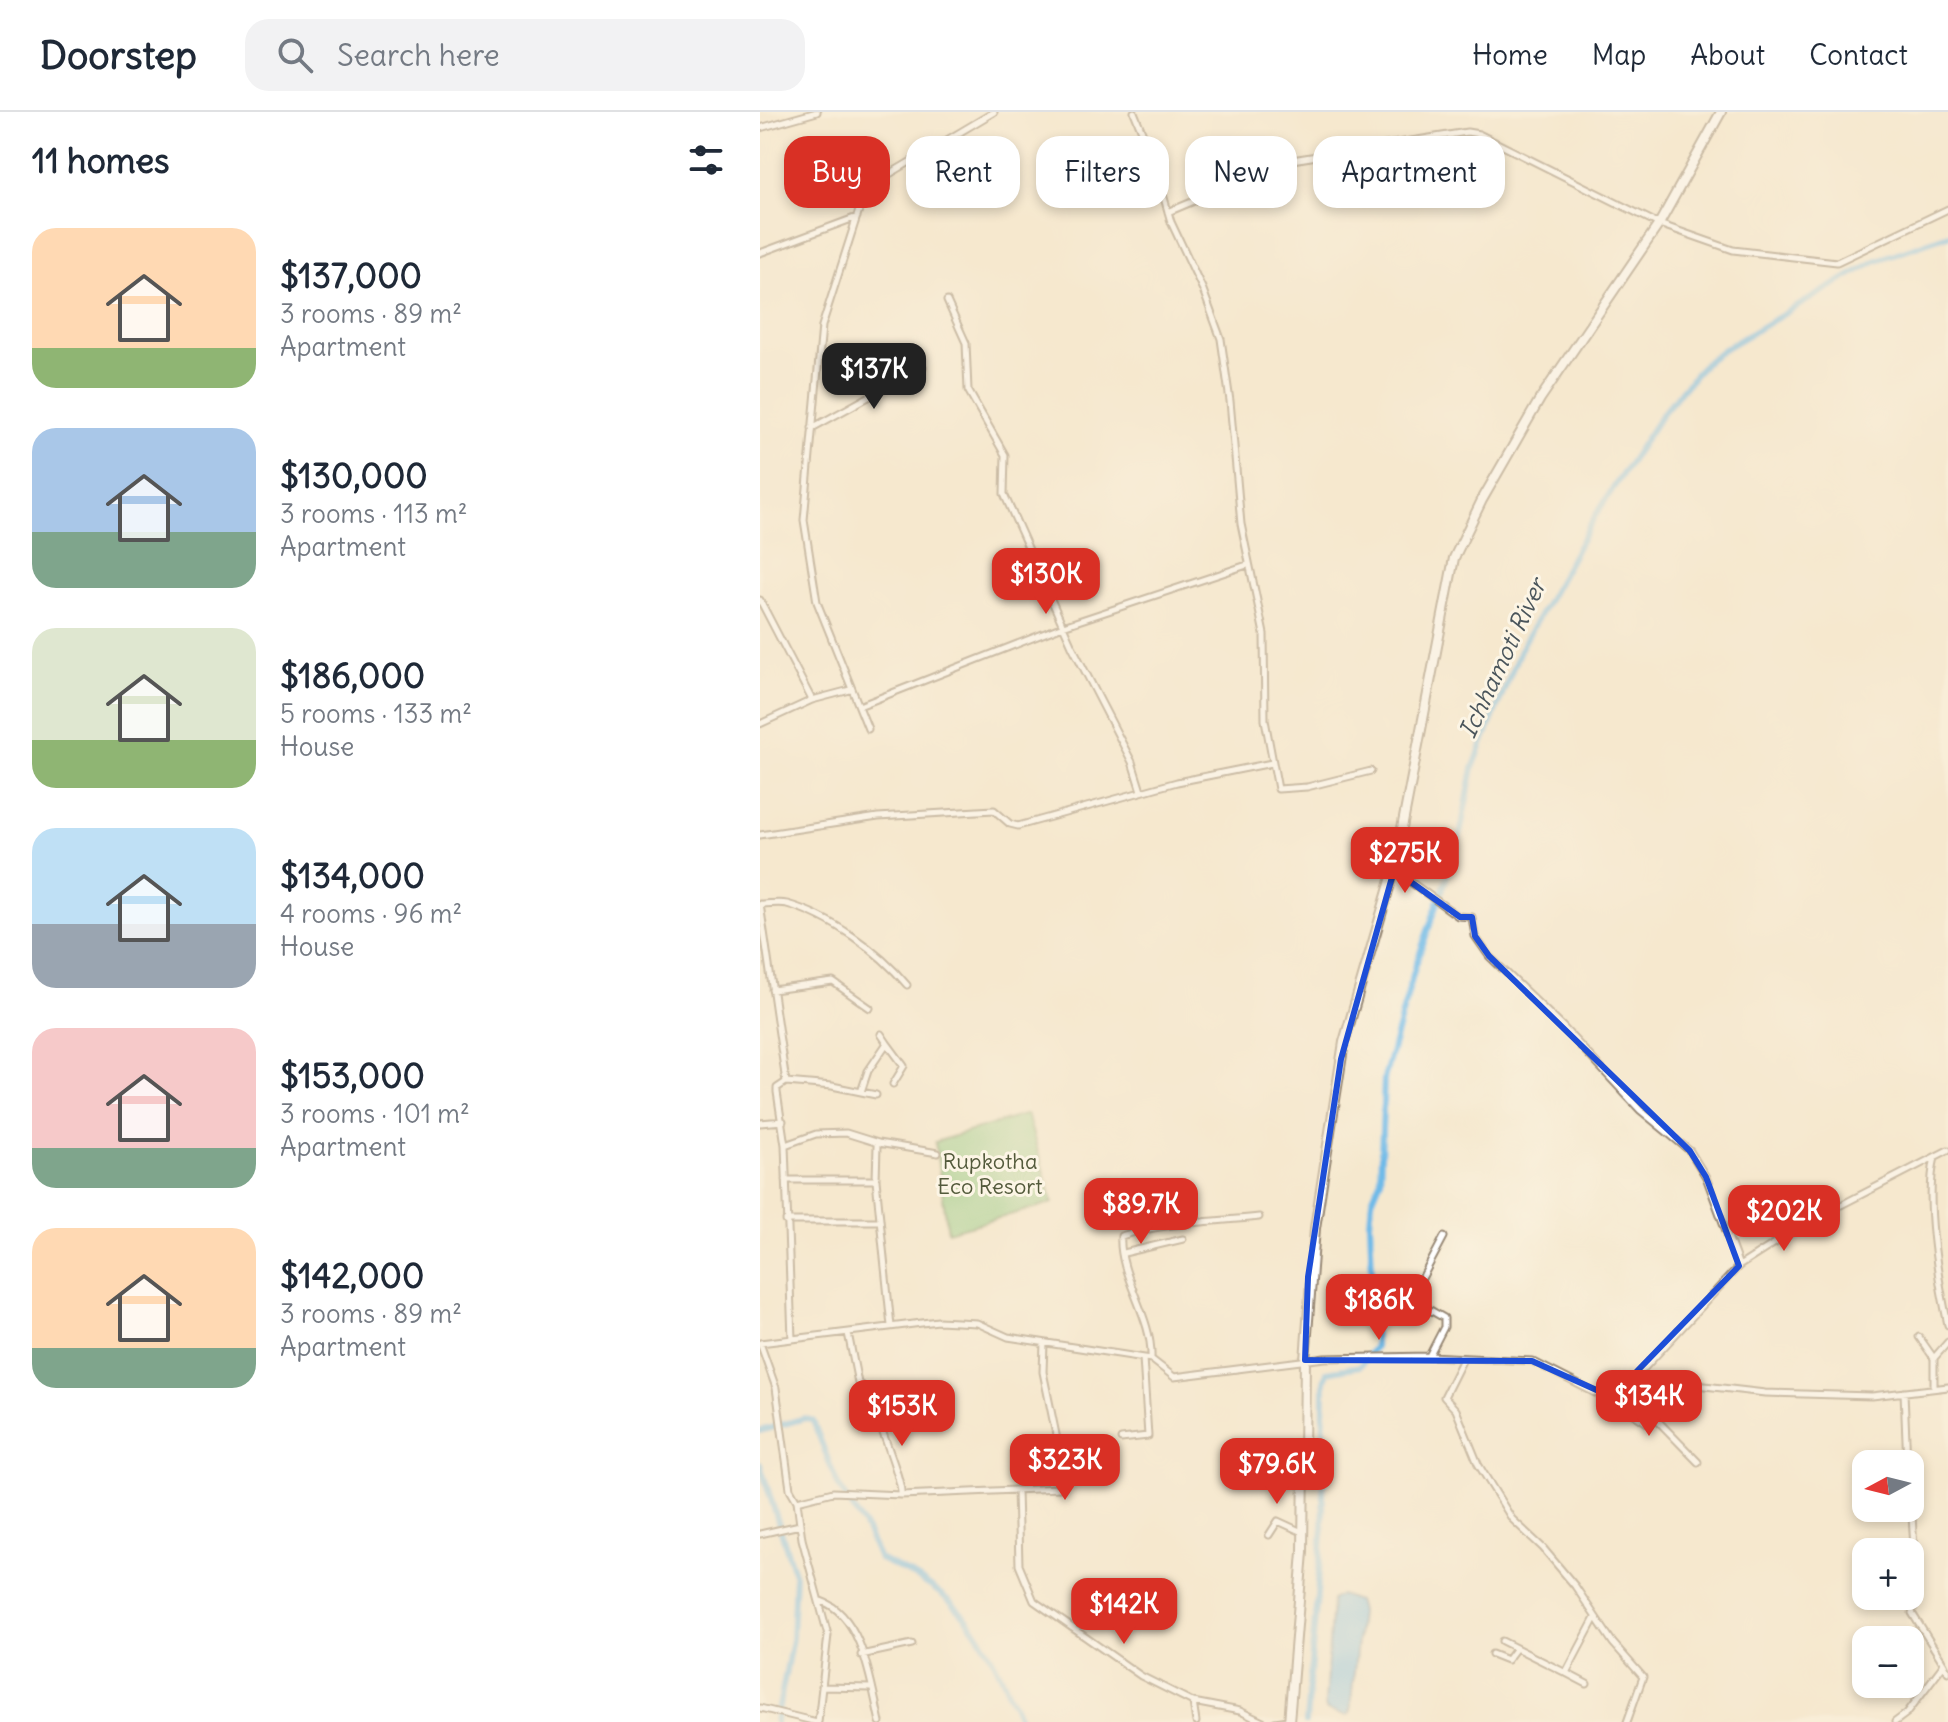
<!DOCTYPE html>
<html lang="en">
<head>
<meta charset="utf-8">
<style>
	body { margin:0; font-family:Delius,sans-serif; background:#f2f2f3; color:#1f2937; height:100vh; display:flex; flex-direction:column; font-size:30px; white-space:nowrap }
	* { box-sizing:border-box; margin:0 }
	p { font-size:26px; color:#747a83 }
	.icon { flex:none; width:44px; height:44px; fill:none; stroke:currentColor; stroke-width:2; stroke-linecap:round; stroke-linejoin:round }
	.map { position:relative; flex:1; overflow:hidden }
	.sheet { display:flex; flex-direction:column; background:#fff; width:760px }
	.sheet>* { flex:none }
	.hud { position:absolute; left:24px; top:24px; width:760px; height:72px; display:flex; gap:16px }
	.needle { width:52px; rotate:263deg }
	.controls { position:absolute; left:1092px; top:1338px; display:grid; gap:16px }
	.controls a { display:grid; place-items:center; width:72px; height:72px; border-radius:16px; background:#fff; box-shadow:0 4px 12px #0003; font-size:40px }
	.price { position:absolute; translate:-50% -68px; padding:0 18px; border-radius:16px; background:#d93025; color:#fff; font-size:26px; line-height:52px; filter:drop-shadow(0 2px 4px #0008) }
	.price::after { content:''; position:absolute; left:50%; top:48px; width:24px; height:18px; margin-left:-12px; background:inherit; clip-path:polygon(0 0,100% 0,50% 100%) }
	.price.current { background:#222; color:#fff }
	ul { padding:0; list-style:none }
	li { display:flex; align-items:center; gap:24px; height:200px; padding:0 32px }
	li span { display:grid; place-items:center; flex:none; width:224px; height:160px; border-radius:24px; color:#555 }
	li>.icon { margin-inline-start:auto }
	span .icon { width:96px; height:96px; fill:#fffc; stroke-width:1 }
	li b { font-size:34px }
	h2 { display:flex; justify-content:space-between; align-items:center; height:96px; padding:0 32px; font-size:34px }
	.pill { padding:0 28px; border-radius:24px; background:#fff; box-shadow:0 4px 12px #0003; font-size:28px; line-height:72px }
	.pill.current { background:#d93025; color:#fff }
	header { display:flex; align-items:center; gap:48px; box-sizing:border-box; height:112px; padding:0 40px; background:#fff; border-bottom:2px solid #e0e1e3 }
	header strong { font-size:38px }
	nav { display:flex; gap:44px; margin-inline-start:auto; font-size:28px }
	.search { width:560px; height:72px; background:#f2f2f3; display:flex; align-items:center; gap:20px; box-sizing:border-box; padding:0 28px; border-radius:24px; color:#747a83; font-size:30px }
	main { display:flex; flex:1; min-height:0 }
	.map>svg:first-child { display:block }
	.green { fill:#8ac980; stroke:#627a4f; stroke-width:2 }
	.water { fill:#6ebae8; stroke:#547283; stroke-width:2 }
	.lines { fill:none; stroke-linecap:round; stroke-linejoin:round }
	.river { stroke:#6ebae8; stroke-width:6 }
	.minor-casing { stroke:#988976; stroke-width:9 }
	.major-casing { stroke:#988976; stroke-width:12 }
	.minor { stroke:#fff; stroke-width:5 }
	.major { stroke:#fff; stroke-width:8 }
	.marked { fill:none; stroke:#1d4ed8; stroke-width:6; stroke-linejoin:round }
	.labels { text-anchor:middle; dominant-baseline:central; stroke-width:6; stroke-linejoin:round; paint-order:stroke }
	.park-label { font-size:22px; fill:#535a3b; stroke:#fcf5e5 }
	.water-label { font-size:24px; font-style:italic; fill:#4a555b; stroke:#fcf5e5 }
</style>
</head>
<body>
<header>
<strong>Doorstep</strong>
<div class="search"><svg class="icon" aria-label="search" viewBox="0 0 24 24"><circle cx="10" cy="10" r="6"/><path d="M15 15l6 6"/></svg>Search here</div>
<nav><a>Home</a><a>Map</a><a>About</a><a>Contact</a></nav>
</header>
<main>
<section class="sheet">
<h2>11 homes<svg class="icon" aria-label="filters" viewBox="0 0 24 24"><path d="M4 7h16M4 17h16"/><circle cx="9" cy="7" r="2"/><circle cx="15" cy="17" r="2"/></svg></h2>
<ul>
<li><span style="background:linear-gradient(#ffd9b3 75%,#8fb573 0)"><svg class="icon" aria-label="home" viewBox="0 0 24 24"><path d="M3 11l9-7 9 7M6 9v11h12V9"/></svg></span><div><b>$137,000</b><p>3 rooms · 89 m²</p><p>Apartment</p></div></li>
<li><span style="background:linear-gradient(#a9c7e8 65%,#7fa58c 0)"><svg class="icon" aria-label="home" viewBox="0 0 24 24"><path d="M3 11l9-7 9 7M6 9v11h12V9"/></svg></span><div><b>$130,000</b><p>3 rooms · 113 m²</p><p>Apartment</p></div></li>
<li><span style="background:linear-gradient(#dfe7d0 70%,#8fb573 0)"><svg class="icon" aria-label="home" viewBox="0 0 24 24"><path d="M3 11l9-7 9 7M6 9v11h12V9"/></svg></span><div><b>$186,000</b><p>5 rooms · 133 m²</p><p>House</p></div></li>
<li><span style="background:linear-gradient(#bfe0f5 60%,#9aa5b1 0)"><svg class="icon" aria-label="home" viewBox="0 0 24 24"><path d="M3 11l9-7 9 7M6 9v11h12V9"/></svg></span><div><b>$134,000</b><p>4 rooms · 96 m²</p><p>House</p></div></li>
<li><span style="background:linear-gradient(#f6c9c9 75%,#7fa58c 0)"><svg class="icon" aria-label="home" viewBox="0 0 24 24"><path d="M3 11l9-7 9 7M6 9v11h12V9"/></svg></span><div><b>$153,000</b><p>3 rooms · 101 m²</p><p>Apartment</p></div></li>
<li><span style="background:linear-gradient(#ffd9b3 75%,#7fa58c 0)"><svg class="icon" aria-label="home" viewBox="0 0 24 24"><path d="M3 11l9-7 9 7M6 9v11h12V9"/></svg></span><div><b>$142,000</b><p>3 rooms · 89 m²</p><p>Apartment</p></div></li>
</ul>
</section>
<div class="map">
<svg width="1188" height="1610" viewBox="0 0 1188 1610">
	<rect width="100%" height="100%" fill="#fcf5e5"/>
	<filter id="ink" filterUnits="userSpaceOnUse"><feTurbulence type="fractalNoise" baseFrequency=".0125" numOctaves="2"/><feDisplacementMap in="SourceGraphic" scale="16" xChannelSelector="R" yChannelSelector="G"/><feConvolveMatrix kernelMatrix="1 2 1 2 8 2 1 2 1" color-interpolation-filters="sRGB"/></filter>
	<filter id="wash" filterUnits="userSpaceOnUse"><feTurbulence type="fractalNoise" baseFrequency=".006" numOctaves="4" result="noise"/><feDisplacementMap in="SourceGraphic" scale="32" xChannelSelector="R" yChannelSelector="G"/><feGaussianBlur stdDeviation="1.8" result="paint"/><feColorMatrix in="noise" values="0 0 0 0 0 0 0 0 0 0 0 0 0 0 0 0 0 1.4 0 .05"/><feComposite in="paint" operator="in"/></filter>
	<g filter="url(#wash)">
		<rect width="100%" height="100%" fill="#f5e8ce"/>
		<path class="green" d="M267 1002 293 1091 188 1120 175 1030Z"/>
		<path class="water" d="M580 1483 597 1489 600 1499 590 1601 587 1604 566 1598 565 1591 572 1488Z"/>
		<g class="lines">
			<path class="river" d="M0 1319 45 1306 53 1309 78 1373 104 1414 119 1447C209 1486 224 1524 262 1610
				M0 1352 35 1464 32 1527 16 1610
				M546 1610 563 1414 564 1269 567 1260 600 1254 615 1234 610 1111 612 1088 620 1069 624 967 655 855 698 734 713 656 760 538 835 404 901 303 943 253 962 238 1117 148 1188 123"/>
		</g>
	</g>
	<g filter="url(#ink)">
		<g class="lines">
			<g class="minor-casing">
				<path id="minor" d="M374 0 392 44 411 110 443 178 461 227 470 289 481 412 504 522 505 608 518 677 547 675 611 659
					M0 16 57 0
					M408 100 532 48 707 20 719 22 899 112 973 138 1077 150 1188 97
					M0 141 97 105
					M187 189 206 231 208 278 245 343 244 382 312 534 372 650 381 679
					M52 316 163 255
					M0 488 52 588
					M99 594 303 514 487 453
					M0 612 52 588 90 578
					M108 617 57 490 44 408 62 214 106 76 234 0
					M0 723 118 705 234 698 250 712 258 714 417 670 512 651
					M634 758 698 804 712 805 715 824 729 844 802 914 880 998 930 1039 946 1065 979 1154
					M0 792 26 970 17 976V980L25 1033 32 1227
					M2 792C10 792 19 790 27 792 70 804 119 839 147 873
					M12 878 73 870 110 896
					M127 931 144 954 133 972
					M26 970 72 974 116 983
					M101 980 108 959 127 931 121 922
					M0 1011 23 1009
					M25 1033 56 1022 86 1021 118 1031
					M1175 1045C1164 1091 1178 1166 1188 1213
					M26 1068H116
					M26 1109H120
					M364 1141 423 1127
					M131 1214 116 1068 117 1034 118 1031 178 1041
					M1159 1225 1173 1245
					M669 1244 684 1215V1206L651 1187 684 1125
					M391 1247C393 1204 358 1164 361 1124 406 1110 452 1110 499 1105
					M703 1247 684 1285 696 1298 718 1352 752 1407 783 1436 815 1474 853 1531 883 1565 867 1610
					M876 1265 979 1154 1048 1110 1188 1038
					M1174 1276V1246L1188 1230
					M1144 1280 1147 1352
					M850 1287 887 1311 896 1307 938 1350
					M361 1327 388 1324 383 1246
					M257 1378 259 1453 274 1489 381 1564 433 1590
					M141 1383 300 1376 305 1366 283 1260 284 1231
					M37 1389 73 1380 141 1383C144 1370 114 1303 110 1280L98 1271 88 1221
					M0 1422 40 1413
					M509 1423 518 1409 542 1420
					M61 1489C103 1503 111 1572 120 1610
					M742 1529 806 1561 835 1506
					M732 1542 747 1548 756 1536
					M101 1543 152 1532
					M1184 1552 1188 1560
					M806 1561 827 1572
					M64 1575 111 1576
					M0 1596 57 1610
					M58 1610 68 1523 42 1427 37 1389 30 1377 16 1276 0 1231 178 1209 217 1211 248 1225 391 1247 414 1265 565 1246 669 1244 772 1249 845 1286 876 1266 1005 1281 1112 1284 1188 1275
					M436 1610 433 1590 480 1599 503 1610
					M515 1610 528 1608
					M1135 1610 1147 1601 1184 1552 1152 1501 1157 1485 1150 1371"/>
			</g>
			<g class="major-casing">
				<path id="major" d="M529 1610 543 1440 545 1248 555 1116 584 930 634 758 694 446 722 388 780 287 899 112 961 0"/>
			</g>
			<use href="#minor" class="minor"/>
			<use href="#major" class="major"/>
		</g>
	</g>
	<path d="M0 0H1188V1610H0ZM634 758 700 805H712L715 824 729 844 930 1039 946 1065 979 1154 852 1285 772 1249 545 1248 548 1165 581 947Z" fill="#f5e8ce" fill-opacity=".55" fill-rule="evenodd"/>
	<path class="marked" d="M634 758 700 805H712L715 824 729 844 930 1039 946 1065 979 1154 852 1285 772 1249 545 1248 548 1165 581 947Z"/>
	<g class="labels">
		<g class="park-label">
			<text x="230" y="1049">Rupkotha<tspan x="230" dy="25">Eco Resort</tspan></text>
		</g>
		<g class="water-label">
			<text transform="translate(742 546) rotate(-65)">Ichhamoti River</text>
		</g>
	</g>
</svg>
<div class="controls">
<a><svg class="needle" viewBox="-14 -14 28 28"><path d="M0-13l5 13h-10z" fill="#e53935"/><path d="M0 13l5-13h-10z" fill="#747a83"/></svg></a>
<a>+</a>
<a>−</a>
</div>
<b class="price current" style="left:114px;top:299px">$137K</b>
<b class="price" style="left:286px;top:504px">$130K</b>
<b class="price" style="left:645px;top:783px">$275K</b>
<b class="price" style="left:381px;top:1134px">$89.7K</b>
<b class="price" style="left:1024px;top:1141px">$202K</b>
<b class="price" style="left:619px;top:1230px">$186K</b>
<b class="price" style="left:889px;top:1326px">$134K</b>
<b class="price" style="left:142px;top:1336px">$153K</b>
<b class="price" style="left:305px;top:1390px">$323K</b>
<b class="price" style="left:517px;top:1394px">$79.6K</b>
<b class="price" style="left:364px;top:1534px">$142K</b>
<div class="hud">
<a class="pill current">Buy</a>
<a class="pill">Rent</a>
<a class="pill">Filters</a>
<a class="pill">New</a>
<a class="pill">Apartment</a>
</div>
</div>
</main>
</body>
</html>
